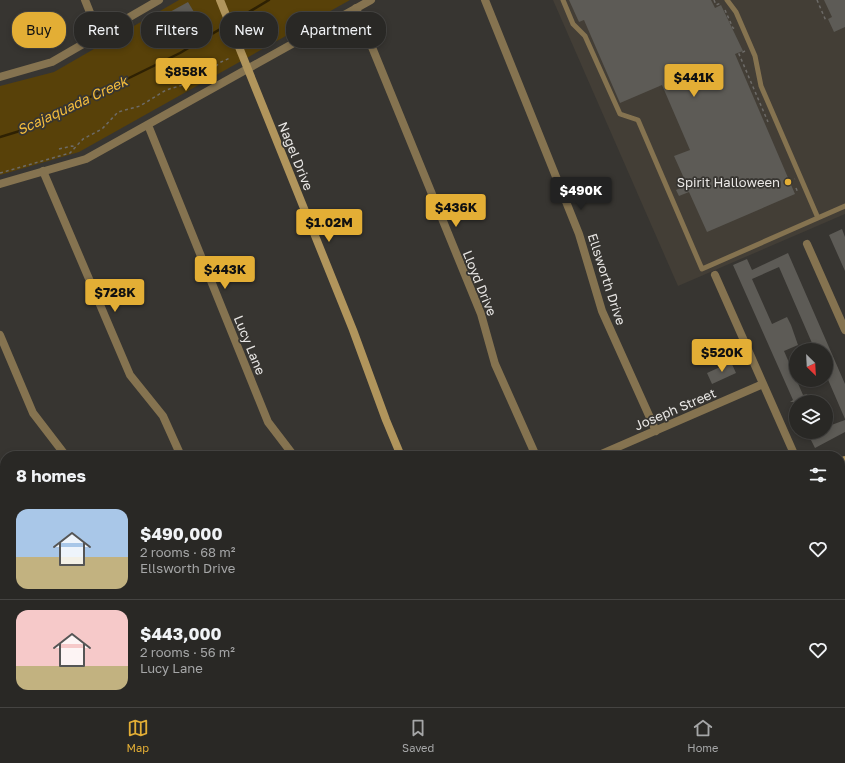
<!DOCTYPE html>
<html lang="en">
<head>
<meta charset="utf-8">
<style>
	body { margin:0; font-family:"Golos Text",sans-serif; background:#31302d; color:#f1f3f6; height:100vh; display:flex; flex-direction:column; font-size:15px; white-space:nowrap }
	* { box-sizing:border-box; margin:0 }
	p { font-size:13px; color:#a5a6a7 }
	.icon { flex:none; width:22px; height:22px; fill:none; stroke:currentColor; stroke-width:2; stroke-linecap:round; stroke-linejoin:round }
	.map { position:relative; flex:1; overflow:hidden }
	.details { position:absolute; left:0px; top:451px; width:845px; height:256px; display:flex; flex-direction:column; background:#292825; border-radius:16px 16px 0 0; box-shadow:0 2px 6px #0003,0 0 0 1px #454442 }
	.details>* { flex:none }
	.banner { position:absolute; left:12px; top:12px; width:400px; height:36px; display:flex; gap:8px }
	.needle { width:26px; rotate:156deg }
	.controls { position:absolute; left:789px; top:343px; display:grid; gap:8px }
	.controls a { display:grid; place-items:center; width:44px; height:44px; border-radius:50%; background:#292825; box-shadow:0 2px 6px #0003,0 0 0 1px #454442; font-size:20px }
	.price { position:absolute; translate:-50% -34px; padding:0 9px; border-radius:4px; background:#e3ae35; color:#111; font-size:13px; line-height:26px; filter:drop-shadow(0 1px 2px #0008) }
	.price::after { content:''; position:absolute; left:50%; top:24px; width:12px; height:9px; margin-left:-6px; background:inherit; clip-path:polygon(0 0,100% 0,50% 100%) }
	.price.selected { background:#222; color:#fff }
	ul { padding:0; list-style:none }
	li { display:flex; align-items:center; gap:12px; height:100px; padding:0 16px }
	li+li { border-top:1px solid #454442 }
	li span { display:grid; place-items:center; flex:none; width:112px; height:80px; border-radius:12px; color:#555 }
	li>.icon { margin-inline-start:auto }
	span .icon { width:48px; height:48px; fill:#fffc; stroke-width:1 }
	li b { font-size:17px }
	h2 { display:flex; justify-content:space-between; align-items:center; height:48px; padding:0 16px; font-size:17px }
	.tag { padding:0 14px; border-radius:16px; background:#292825; box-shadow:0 2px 6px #0003,0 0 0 1px #454442; font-size:14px; line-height:36px }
	.tag.selected { background:#e3ae35; color:#111 }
	.tab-bar { display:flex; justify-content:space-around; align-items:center; height:56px; border-top:1px solid #454442; background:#292825; font-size:11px; color:#a5a6a7 }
	.tab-bar a { display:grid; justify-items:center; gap:2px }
	.tab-bar .selected { color:#e3ae35 }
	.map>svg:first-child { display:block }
	.built { fill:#433e36 }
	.green { fill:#584109 }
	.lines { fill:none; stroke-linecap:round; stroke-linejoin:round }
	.stream { stroke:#2e2103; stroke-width:2.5 }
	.building { fill:#5d5b56 }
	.path { stroke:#6d6b68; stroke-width:1.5; stroke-dasharray:3 3; stroke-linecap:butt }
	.lane { stroke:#857350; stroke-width:5 }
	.street { stroke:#857350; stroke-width:8 }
	.secondary { stroke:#b1955c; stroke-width:8 }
	.poi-dot { fill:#e3ae35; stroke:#373531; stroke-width:1.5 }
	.labels { text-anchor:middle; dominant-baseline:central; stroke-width:3.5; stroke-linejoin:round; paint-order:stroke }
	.street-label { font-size:13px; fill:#eae8e6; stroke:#373531 }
	.poi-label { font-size:13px; fill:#eae8e6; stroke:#373531; text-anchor:end }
	.water-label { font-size:14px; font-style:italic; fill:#f5bd3c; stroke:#373531 }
</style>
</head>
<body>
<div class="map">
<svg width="845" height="707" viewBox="0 0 845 707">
	<rect width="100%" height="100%" fill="#373531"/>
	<path class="built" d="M553 0H845V214L678 286Z"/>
	<path class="green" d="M179 0H350L79 152 0 175V86L54 72Z"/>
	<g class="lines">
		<path class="stream" d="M0 137 23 130 180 53 269 0"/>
	</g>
	<path class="building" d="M569 0H711L715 8 721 5 743 51 735 54 795 194 707 232 689 192 679 196 676 190 687 185 674 156 690 150 662 85 620 103 584 20 579 22Z
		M824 0H845V27L834 32 828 19 832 17Z
		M188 2 197 17 176 28 168 13Z
		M842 229 845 237V271L829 235Z
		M788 253 845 384V419L826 375V350H815L779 267 752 279 772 324 787 317 791 325 798 345 784 351 803 395 807 394 810 402H790L793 400 733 265 747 259 752 270Z
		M731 362 736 373 712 384 707 373Z
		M845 420V432L815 448 810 438 826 432V427Z"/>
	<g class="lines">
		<path class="path" d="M714 0 716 5 721 3
			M817 0 826 21
			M725 10 733 28 736 29
			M745 51 739 54 768 122
			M59 149 72 146 76 147
			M0 173 70 153 83 139 102 129 118 112 140 106 166 90 196 81 221 62 230 58
			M789 181 795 179
			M796 188 798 193"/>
		<path class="lane" d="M563 0 573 24 585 36 620 114 638 120 702 269 845 206
			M727 0 736 12 755 56 761 86 818 218"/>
		<path class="street" d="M85 0 99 35
			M485 0 579 234 602 311 656 431
			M356 8 481 314 495 364 536 456
			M0 77 52 62 159 0
			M148 125 268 422 294 456
			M43 171 130 375 163 416 181 456
			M0 184 86 159 371 0
			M807 244 845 330
			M715 275 795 456
			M0 335 33 413 66 456
			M597 456 763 384
			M0 535 5 545
			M840 576 845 574
			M840 685 845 682
			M511 702 513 707
			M23 707 34 702
			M544 707 555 702
			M789 707 800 702"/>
		<path class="secondary" d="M220 0 353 330 386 420 401 456
			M840 462 845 460
			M281 707 293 702"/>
	</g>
	<circle class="poi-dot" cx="788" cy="182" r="4"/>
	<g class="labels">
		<g class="street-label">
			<text transform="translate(296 156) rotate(68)">Nagel Drive</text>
			<text transform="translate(607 279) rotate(72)">Ellsworth Drive</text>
			<text transform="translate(480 283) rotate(68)">Lloyd Drive</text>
			<text transform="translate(250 345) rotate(68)">Lucy Lane</text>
			<text transform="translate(675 409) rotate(-23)">Joseph Street</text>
		</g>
		<g class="poi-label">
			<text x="780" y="182">Spirit Halloween</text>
		</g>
		<g class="water-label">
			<text transform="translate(72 105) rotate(-25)">Scajaquada Creek</text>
		</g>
	</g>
</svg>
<div class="controls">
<a><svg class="needle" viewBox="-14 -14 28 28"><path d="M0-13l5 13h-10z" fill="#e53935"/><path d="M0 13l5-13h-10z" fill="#a5a6a7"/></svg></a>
<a><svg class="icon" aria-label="layers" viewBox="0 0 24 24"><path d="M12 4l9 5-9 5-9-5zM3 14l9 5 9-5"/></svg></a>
</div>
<b class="price" style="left:186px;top:92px">$858K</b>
<b class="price" style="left:694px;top:98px">$441K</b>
<b class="price selected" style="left:581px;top:211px">$490K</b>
<b class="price" style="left:456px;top:228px">$436K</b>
<b class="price" style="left:329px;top:243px">$1.02M</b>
<b class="price" style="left:225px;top:290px">$443K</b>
<b class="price" style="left:115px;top:313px">$728K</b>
<b class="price" style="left:722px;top:373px">$520K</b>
<div class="banner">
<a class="tag selected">Buy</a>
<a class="tag">Rent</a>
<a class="tag">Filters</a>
<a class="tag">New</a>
<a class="tag">Apartment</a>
</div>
<section class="details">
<h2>8 homes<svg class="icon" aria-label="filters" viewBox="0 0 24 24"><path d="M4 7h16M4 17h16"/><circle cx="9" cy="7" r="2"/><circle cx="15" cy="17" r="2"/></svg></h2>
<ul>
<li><span style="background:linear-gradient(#a9c7e8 60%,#c2b280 0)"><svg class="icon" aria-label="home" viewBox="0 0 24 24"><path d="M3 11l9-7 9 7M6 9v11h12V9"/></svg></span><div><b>$490,000</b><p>2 rooms · 68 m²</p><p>Ellsworth Drive</p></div><svg class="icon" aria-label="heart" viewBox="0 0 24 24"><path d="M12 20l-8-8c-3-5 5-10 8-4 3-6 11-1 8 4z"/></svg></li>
<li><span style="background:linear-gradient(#f6c9c9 70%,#c2b280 0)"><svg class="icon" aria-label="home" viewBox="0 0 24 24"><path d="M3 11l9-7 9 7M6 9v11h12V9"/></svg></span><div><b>$443,000</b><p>2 rooms · 56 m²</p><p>Lucy Lane</p></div><svg class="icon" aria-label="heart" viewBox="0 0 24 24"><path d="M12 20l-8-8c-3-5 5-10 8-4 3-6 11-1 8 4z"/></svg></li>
</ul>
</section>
</div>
<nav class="tab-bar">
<a class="selected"><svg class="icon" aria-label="map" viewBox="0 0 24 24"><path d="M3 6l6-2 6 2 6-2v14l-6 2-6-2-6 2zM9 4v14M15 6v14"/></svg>Map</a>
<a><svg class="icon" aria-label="saved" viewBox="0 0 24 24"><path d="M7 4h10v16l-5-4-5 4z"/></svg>Saved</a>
<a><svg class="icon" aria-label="home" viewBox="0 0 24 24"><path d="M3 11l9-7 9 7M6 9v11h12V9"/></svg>Home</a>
</nav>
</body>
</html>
